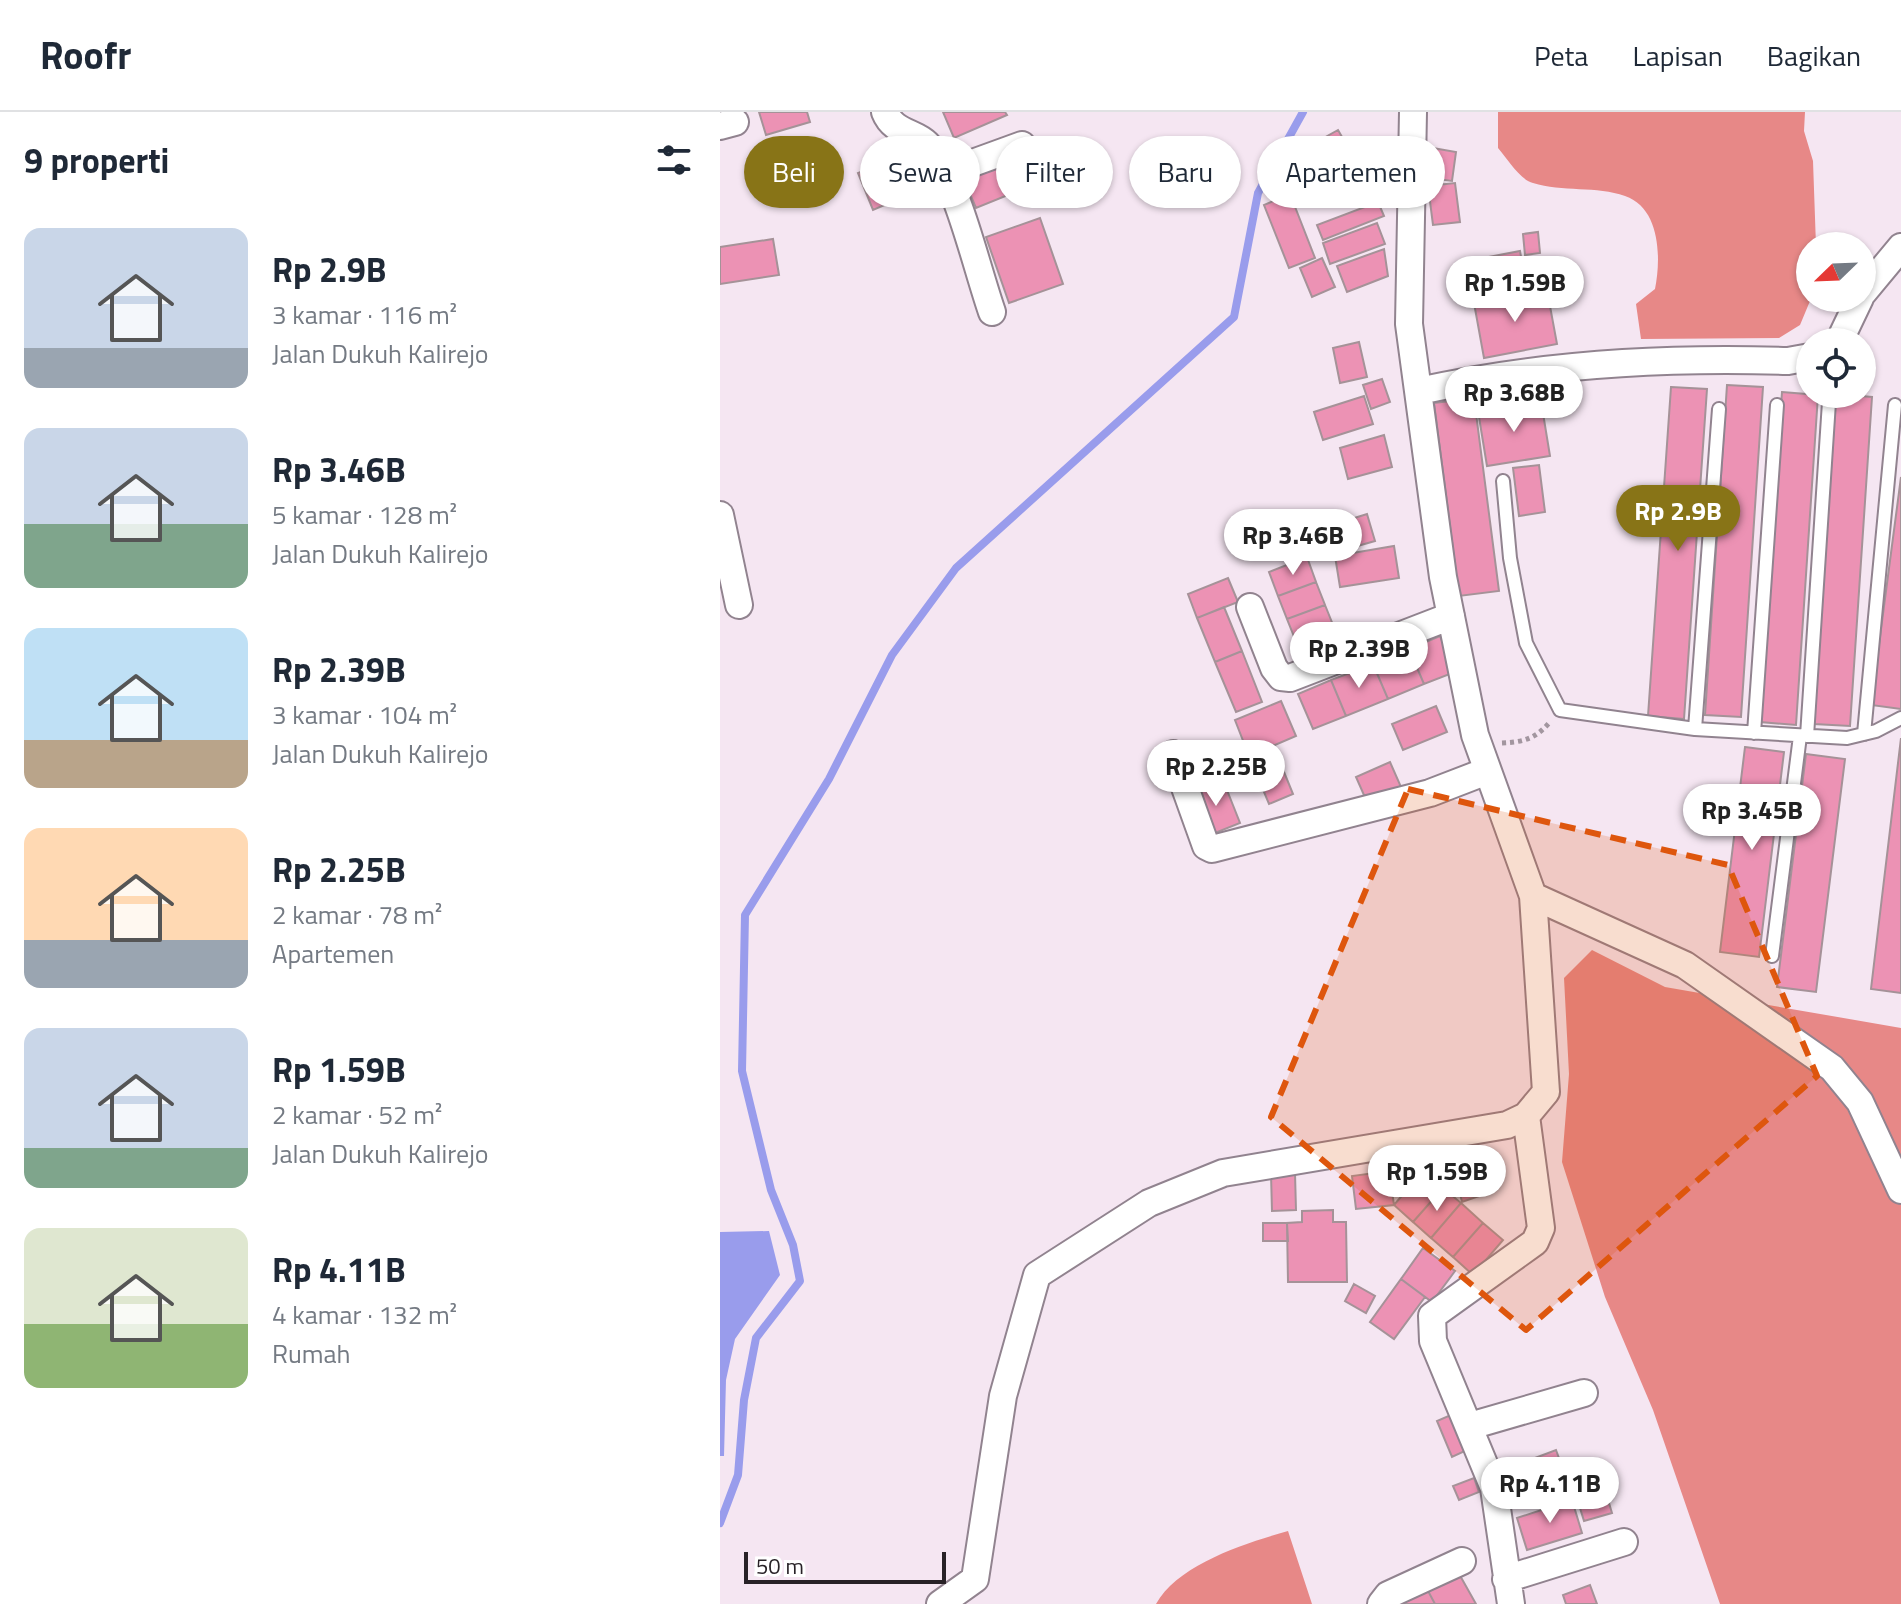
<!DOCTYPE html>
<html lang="id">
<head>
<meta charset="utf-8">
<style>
	body { margin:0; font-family:"Titillium Web",sans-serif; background:#f2f2f3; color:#1f2937; height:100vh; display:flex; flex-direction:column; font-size:30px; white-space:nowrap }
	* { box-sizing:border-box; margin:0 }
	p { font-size:26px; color:#747a83 }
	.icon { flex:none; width:44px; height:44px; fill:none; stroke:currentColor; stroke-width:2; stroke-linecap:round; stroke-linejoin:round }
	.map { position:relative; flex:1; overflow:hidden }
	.details { display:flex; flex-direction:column; background:#fff; width:720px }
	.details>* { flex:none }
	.top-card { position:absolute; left:24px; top:24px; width:760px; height:72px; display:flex; gap:16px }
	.needle { width:52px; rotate:247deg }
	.controls { position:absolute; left:1076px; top:120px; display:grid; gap:16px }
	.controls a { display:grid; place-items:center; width:80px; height:80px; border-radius:50%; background:#fff; box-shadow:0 2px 6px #0004; font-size:40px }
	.scale { position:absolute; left:24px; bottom:20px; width:202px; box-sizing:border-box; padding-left:8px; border:4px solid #282227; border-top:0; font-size:22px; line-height:28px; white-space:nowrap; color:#282227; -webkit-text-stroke:6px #fff; paint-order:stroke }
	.price { position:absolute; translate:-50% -68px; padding:0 18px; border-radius:28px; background:#fff; color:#222; font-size:26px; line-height:52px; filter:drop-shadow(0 2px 4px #0008) }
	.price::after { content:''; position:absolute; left:50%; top:48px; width:24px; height:18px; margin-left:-12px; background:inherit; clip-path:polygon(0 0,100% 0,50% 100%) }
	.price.active { background:#887417; color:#fff }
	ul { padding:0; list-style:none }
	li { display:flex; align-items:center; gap:24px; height:200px; padding:0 24px }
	li span { display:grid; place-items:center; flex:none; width:224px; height:160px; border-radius:16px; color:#555 }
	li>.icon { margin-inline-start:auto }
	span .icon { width:96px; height:96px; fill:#fffc; stroke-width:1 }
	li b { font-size:34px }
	h2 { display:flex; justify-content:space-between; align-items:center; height:96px; padding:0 24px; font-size:34px }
	.chip { padding:0 28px; border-radius:36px; background:#fff; box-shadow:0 2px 6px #0004; font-size:28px; line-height:72px }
	.chip.active { background:#887417; color:#fff }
	header { display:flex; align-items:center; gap:48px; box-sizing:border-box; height:112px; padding:0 40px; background:#fff; border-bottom:2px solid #e0e1e3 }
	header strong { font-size:38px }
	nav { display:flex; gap:44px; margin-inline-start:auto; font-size:28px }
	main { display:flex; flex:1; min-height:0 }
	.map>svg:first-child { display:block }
	.forest { fill:#e78887 }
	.water { fill:#999cec }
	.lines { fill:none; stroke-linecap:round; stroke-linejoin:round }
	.stream { stroke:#999cec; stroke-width:8 }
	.building { fill:#ec92b4; stroke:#a59298; stroke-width:2 }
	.service-casing { stroke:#91838f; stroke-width:16 }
	.minor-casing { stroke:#91838f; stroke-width:30 }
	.path { stroke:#a2969f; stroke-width:5; stroke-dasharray:4 4; stroke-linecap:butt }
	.service { stroke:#fff; stroke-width:12 }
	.minor { stroke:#fff; stroke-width:26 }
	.marked { fill:#de560d; fill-opacity:0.2; stroke:#de560d; stroke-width:6; stroke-dasharray:16 10; stroke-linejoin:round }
</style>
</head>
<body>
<header>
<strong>Roofr</strong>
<nav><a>Peta</a><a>Lapisan</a><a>Bagikan</a></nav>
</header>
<main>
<section class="details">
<h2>9 properti<svg class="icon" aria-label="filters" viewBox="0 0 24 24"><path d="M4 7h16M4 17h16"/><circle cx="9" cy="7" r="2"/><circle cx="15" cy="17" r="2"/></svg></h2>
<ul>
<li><span style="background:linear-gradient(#c9d6e8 75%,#9aa5b1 0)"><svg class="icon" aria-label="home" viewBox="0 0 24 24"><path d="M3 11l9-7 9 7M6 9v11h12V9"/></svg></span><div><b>Rp 2.9B</b><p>3 kamar · 116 m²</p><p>Jalan Dukuh Kalirejo</p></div></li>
<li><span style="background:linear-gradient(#c9d6e8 60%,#7fa58c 0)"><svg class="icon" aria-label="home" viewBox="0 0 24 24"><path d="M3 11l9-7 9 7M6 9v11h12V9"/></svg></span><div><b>Rp 3.46B</b><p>5 kamar · 128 m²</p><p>Jalan Dukuh Kalirejo</p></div></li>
<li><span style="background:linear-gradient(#bfe0f5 70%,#b9a48a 0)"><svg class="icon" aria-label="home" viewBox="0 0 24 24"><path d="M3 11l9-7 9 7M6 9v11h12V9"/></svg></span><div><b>Rp 2.39B</b><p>3 kamar · 104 m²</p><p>Jalan Dukuh Kalirejo</p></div></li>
<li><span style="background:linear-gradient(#ffd9b3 70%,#9aa5b1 0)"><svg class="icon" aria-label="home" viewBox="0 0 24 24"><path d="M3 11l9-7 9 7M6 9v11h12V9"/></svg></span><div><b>Rp 2.25B</b><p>2 kamar · 78 m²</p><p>Apartemen</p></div></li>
<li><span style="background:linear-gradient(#c9d6e8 75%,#7fa58c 0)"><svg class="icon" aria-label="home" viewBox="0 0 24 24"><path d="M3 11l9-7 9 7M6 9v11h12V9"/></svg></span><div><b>Rp 1.59B</b><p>2 kamar · 52 m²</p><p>Jalan Dukuh Kalirejo</p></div></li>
<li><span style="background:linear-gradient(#dfe7d0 60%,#8fb573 0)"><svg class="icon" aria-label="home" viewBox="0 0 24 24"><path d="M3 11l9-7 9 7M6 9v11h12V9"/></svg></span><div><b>Rp 4.11B</b><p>4 kamar · 132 m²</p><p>Rumah</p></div></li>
</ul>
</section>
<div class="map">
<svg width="1181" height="1492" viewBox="0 0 1181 1492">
	<rect width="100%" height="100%" fill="#f5e6f2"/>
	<path class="forest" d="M778 0H1085L1084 19 1093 49 1096 134H1090V189L1080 213 1059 226 921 227 916 192 935 177C941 148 941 96 905 84 877 74 842 80 813 71 800 68 787 46 778 36Z
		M872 838 945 875 1181 916V1492H1000L933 1298 885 1185 842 1050 849 962 844 866Z
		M568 1419 592 1492H436C458 1452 526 1431 568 1419Z"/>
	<path class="water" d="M49 1119 60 1163 15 1227 6 1268 4 1344H0V1120Z"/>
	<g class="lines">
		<path class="stream" d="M0 1411 18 1363 24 1288 36 1226 80 1169 73 1133 51 1078 22 959 25 803 109 667 172 543 236 456 514 205 538 81 583 0"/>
	</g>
	<path class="building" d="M39 0H87L90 10 46 23Z
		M223 0H285L287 3 234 26Z
		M618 18 636 49 603 67 586 36Z
		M713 36 736 40 732 69 709 66Z
		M185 42 200 78 153 98 138 61Z
		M584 42 598 65 586 72 572 49Z
		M293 48 305 76 256 96 244 68Z
		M641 49 650 61 615 87 606 75Z
		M735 71 740 110 713 113 708 74Z
		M570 82 595 146 569 156 544 93Z
		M658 90 664 104 603 128 597 113Z
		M320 106 343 172 289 191 266 125Z
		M657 111 665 132 610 152 603 131Z
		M818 120 820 141 805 143 803 122Z
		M53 127 59 163 0 172V135Z
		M664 137 668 164 627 180 617 154Z
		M800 139 806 172 743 184 737 151Z
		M602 146 615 175 592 185 580 156Z
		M827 178 837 232 764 246 754 191Z
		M639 230 647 265 620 271 613 236Z
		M662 267 670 290 651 297 643 273Z
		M1007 273 1043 275 1021 605 985 603Z
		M951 275 987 277 964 607 928 604Z
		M1062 280 1098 283 1076 613 1040 610Z
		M1116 282 1152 285 1130 614 1094 612Z
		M644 284 653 312 603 328 594 300Z
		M754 286 779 479 739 484 714 291Z
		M821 289 830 344 767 354 758 299Z
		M664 323 672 355 628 367 620 336Z
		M819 353 825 400 799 404 793 356Z
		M1181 365V597L1151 593Z
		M647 402 655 429 620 439 612 413Z
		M674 434 679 466 620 475 615 444Z
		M587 445 596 470 558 484 549 460Z
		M508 466 518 490 477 506 468 482Z
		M596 470 605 493 567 507 558 484Z
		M605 493 613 513 575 527 567 507Z
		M504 495 522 539 495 550 477 506Z
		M613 513 620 534 583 548 575 527Z
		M720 524 735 560 704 572 689 537Z
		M689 537 704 572 668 587 653 552Z
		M522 539 542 590 516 600 495 550Z
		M653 552 668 587 626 604 611 568Z
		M611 568 626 604 593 617 578 582Z
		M561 589 576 624 529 644 515 608Z
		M716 594 727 620 683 638 672 612Z
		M1181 626V881L1151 877Z
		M524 630 534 656 484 676 473 650Z
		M553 633 573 682 549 692 529 644Z
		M1025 635 1064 640 1039 845 1000 840Z
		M1086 642 1125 647 1096 880 1057 875Z
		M670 650 681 675 647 690 636 665Z
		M503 668 520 711 490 723 472 681Z
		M750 1038 754 1049 762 1046 774 1079 742 1090 731 1045Z
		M723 1039 728 1056 715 1060 701 1045Z
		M704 1058 723 1076 693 1110 674 1093Z
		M669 1059 674 1093 636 1097 632 1064Z
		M575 1061 576 1098 552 1099 551 1062Z
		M723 1076 741 1091 711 1126 693 1110Z
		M741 1091 763 1111 733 1145 711 1126Z
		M613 1098V1110H626L627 1170H568L567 1111 582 1110V1099Z
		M543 1111H567L568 1129H543Z
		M763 1111 783 1128 753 1163 733 1145Z
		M703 1136 735 1159 712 1190 681 1167Z
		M681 1167 705 1185 674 1227 650 1210Z
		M634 1172 655 1184 646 1201 625 1189Z
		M733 1302 747 1338 732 1345 717 1309Z
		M836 1338 847 1368 797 1386 786 1357Z
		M880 1361 892 1401 864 1409 852 1370Z
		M754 1366 759 1380 739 1388 733 1374Z
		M852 1388 862 1421 807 1438 797 1406Z
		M738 1460 756 1492H715L707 1477Z
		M870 1473 877 1492H846L843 1483Z
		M707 1477 715 1492H685L684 1490Z"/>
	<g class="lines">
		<g class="service-casing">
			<path id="service" d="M783 369 790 446 806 531 840 598 975 617 1127 626 1156 619 1181 606
				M975 617 999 297
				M1034 621 1057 293
				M1144 622 1175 293
				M1087 624 1109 290
				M1052 844 1080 624"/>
		</g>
		<g class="minor-casing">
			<path id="minor" d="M165 0C174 23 199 19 211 37 239 76 256 154 272 200
				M693 0 689 212 723 465 755 623 813 784 965 853 1112 956 1140 990 1181 1078
				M0 14 15 10
				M225 61 302 33
				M1142 182 1181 135
				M1119 230 1140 186
				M699 279C820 252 945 245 1068 249L1090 245
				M0 403 19 493
				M530 495 554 556 561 565 570 566 731 504
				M453 642 486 734 492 737 710 681 767 659
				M750 1314 864 1281
				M786 1467 904 1430
				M220 1492 255 1467 283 1284 317 1163 429 1091 503 1061 787 1013 806 1004 826 980 813 784
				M661 1492 668 1483 742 1449
				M791 1492 774 1376 713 1229 712 1204 815 1130 821 1116 806 1004"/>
		</g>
		<path class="path" d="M782 631C803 630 815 627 829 611"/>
		<use href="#service" class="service"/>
		<use href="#minor" class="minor"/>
	</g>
	<path class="marked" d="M688 677 1008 753 1097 964 806 1218 551 1005Z"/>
</svg>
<div class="controls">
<a><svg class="needle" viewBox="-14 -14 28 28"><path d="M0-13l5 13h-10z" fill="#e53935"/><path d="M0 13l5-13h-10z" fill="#747a83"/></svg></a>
<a><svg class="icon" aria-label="locate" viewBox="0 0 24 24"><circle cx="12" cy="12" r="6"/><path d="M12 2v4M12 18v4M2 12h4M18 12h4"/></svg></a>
</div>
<div class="scale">50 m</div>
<b class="price" style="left:795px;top:212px">Rp 1.59B</b>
<b class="price" style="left:794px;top:322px">Rp 3.68B</b>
<b class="price active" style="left:958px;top:441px">Rp 2.9B</b>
<b class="price" style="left:573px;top:465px">Rp 3.46B</b>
<b class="price" style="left:639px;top:578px">Rp 2.39B</b>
<b class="price" style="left:496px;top:696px">Rp 2.25B</b>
<b class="price" style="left:1032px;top:740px">Rp 3.45B</b>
<b class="price" style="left:717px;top:1101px">Rp 1.59B</b>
<b class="price" style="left:830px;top:1413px">Rp 4.11B</b>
<div class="top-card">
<a class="chip active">Beli</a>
<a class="chip">Sewa</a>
<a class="chip">Filter</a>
<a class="chip">Baru</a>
<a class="chip">Apartemen</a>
</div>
</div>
</main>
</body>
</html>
